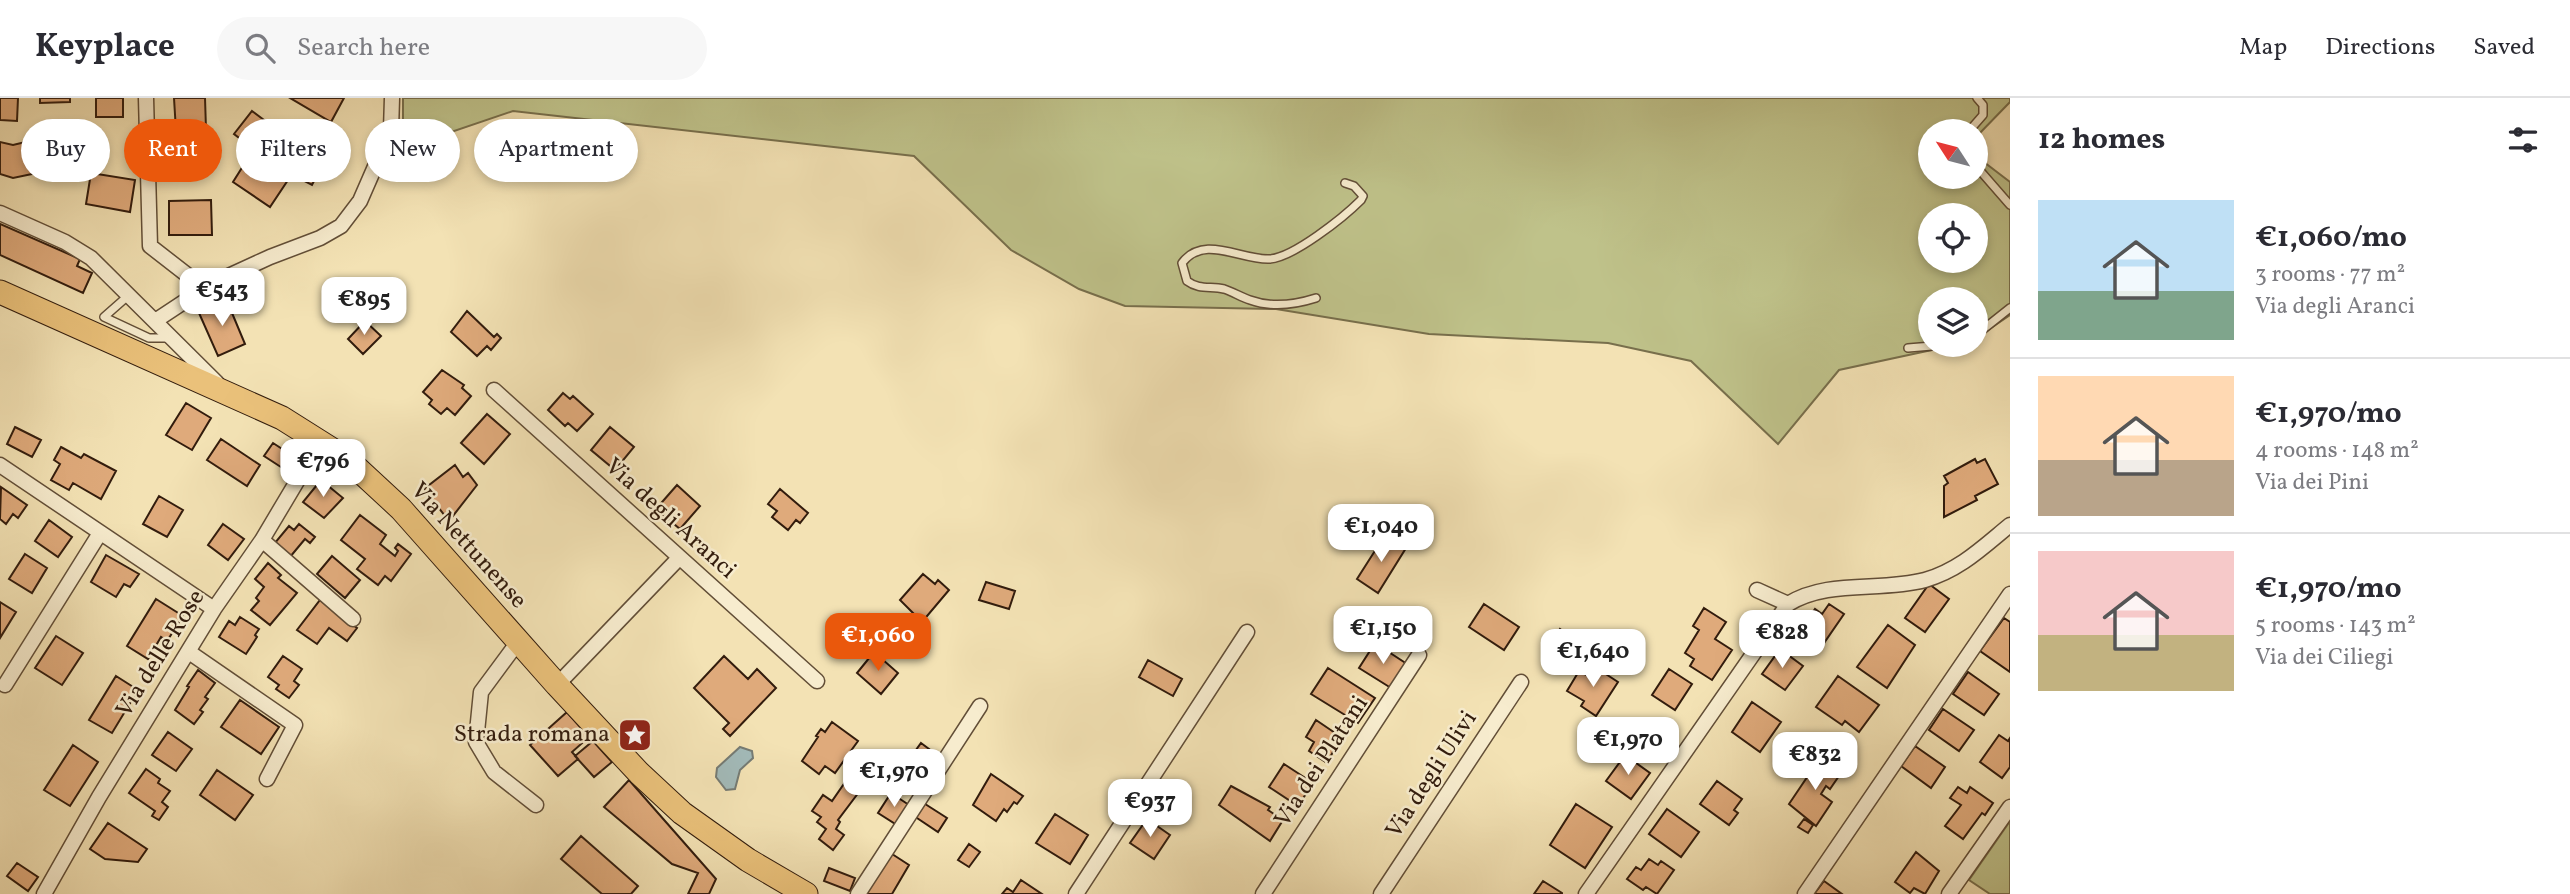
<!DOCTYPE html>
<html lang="en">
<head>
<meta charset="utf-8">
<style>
	body { margin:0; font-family:Vollkorn,serif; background:#f7f7f7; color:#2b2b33; height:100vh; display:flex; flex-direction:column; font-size:26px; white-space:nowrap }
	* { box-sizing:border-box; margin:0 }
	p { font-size:23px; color:#7c7c81 }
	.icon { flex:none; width:38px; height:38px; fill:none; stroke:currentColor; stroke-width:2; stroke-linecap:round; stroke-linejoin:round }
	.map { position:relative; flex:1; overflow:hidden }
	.sheet { display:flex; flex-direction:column; background:#fff; width:560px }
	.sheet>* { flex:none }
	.guide { position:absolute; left:21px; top:21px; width:665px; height:63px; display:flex; gap:14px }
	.needle { width:46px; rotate:306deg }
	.fabs { position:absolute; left:1918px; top:21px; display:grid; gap:14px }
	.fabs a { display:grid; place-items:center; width:70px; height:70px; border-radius:50%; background:#fff; box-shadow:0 4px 10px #0003; font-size:35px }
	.price { position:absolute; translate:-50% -60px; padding:0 16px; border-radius:14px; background:#fff; color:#222; font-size:23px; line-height:46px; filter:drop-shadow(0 2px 4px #0008) }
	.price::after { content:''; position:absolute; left:50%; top:42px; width:21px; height:16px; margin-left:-10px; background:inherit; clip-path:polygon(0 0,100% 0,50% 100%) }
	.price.on { background:#ea580c; color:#fff }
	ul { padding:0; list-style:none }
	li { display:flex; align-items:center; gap:21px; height:175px; padding:0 28px }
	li+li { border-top:2px solid #e1e1e2 }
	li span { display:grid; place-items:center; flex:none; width:196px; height:140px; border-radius:0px; color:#555 }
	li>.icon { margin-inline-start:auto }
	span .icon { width:84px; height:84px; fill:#fffc; stroke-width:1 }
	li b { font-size:30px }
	h2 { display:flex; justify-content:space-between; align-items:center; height:84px; padding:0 28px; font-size:30px }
	.tag { padding:0 24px; border-radius:32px; background:#fff; box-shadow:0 4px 10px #0003; font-size:24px; line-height:63px }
	.tag.on { background:#ea580c; color:#fff }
	header { display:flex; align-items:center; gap:42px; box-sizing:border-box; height:98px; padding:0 35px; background:#fff; border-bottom:2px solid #e1e1e2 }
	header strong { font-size:33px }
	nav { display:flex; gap:38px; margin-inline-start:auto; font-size:24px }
	.search { width:490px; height:63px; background:#f7f7f7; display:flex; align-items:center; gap:18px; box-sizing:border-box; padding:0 24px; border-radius:38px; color:#7c7c81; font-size:26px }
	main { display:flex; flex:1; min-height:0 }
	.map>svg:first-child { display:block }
	.green { fill:#bfc28a; stroke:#786f4c; stroke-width:2; fill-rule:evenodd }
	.water { fill:#a2bab9; stroke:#757b74; stroke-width:2 }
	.building { fill:#dfaa7b; stroke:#321c0d; stroke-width:2 }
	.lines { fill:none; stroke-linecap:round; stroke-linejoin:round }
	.service-casing { stroke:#624e37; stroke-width:10 }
	.minor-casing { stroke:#624e37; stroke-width:17 }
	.primary-casing { stroke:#321c0d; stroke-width:25 }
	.service { stroke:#f7ecce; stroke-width:7 }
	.minor { stroke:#f7ecce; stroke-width:14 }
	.primary { stroke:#eac17a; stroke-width:23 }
	.labels { text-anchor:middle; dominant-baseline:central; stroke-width:5; stroke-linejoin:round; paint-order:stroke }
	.street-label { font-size:24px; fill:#321c0d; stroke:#f7ecce }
	.poi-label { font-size:24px; fill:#321c0d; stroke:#f7ecce; text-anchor:end }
</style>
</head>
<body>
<header>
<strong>Keyplace</strong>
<div class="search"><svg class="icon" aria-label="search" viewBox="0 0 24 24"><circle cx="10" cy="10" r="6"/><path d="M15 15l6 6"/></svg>Search here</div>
<nav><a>Map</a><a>Directions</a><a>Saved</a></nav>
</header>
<main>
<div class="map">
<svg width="2010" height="796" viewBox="0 0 2010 796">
	<rect width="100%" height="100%" fill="#f3e2b4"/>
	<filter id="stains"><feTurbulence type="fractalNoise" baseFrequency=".00286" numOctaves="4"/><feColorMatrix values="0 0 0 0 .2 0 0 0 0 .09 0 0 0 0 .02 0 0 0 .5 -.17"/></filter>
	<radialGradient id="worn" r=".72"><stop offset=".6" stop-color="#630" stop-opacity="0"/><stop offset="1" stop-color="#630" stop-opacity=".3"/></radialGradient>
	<path class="green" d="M403 0H2010V4L1976 39V33H1930V79H1976V58L2010 84V217L1976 240V201H1930V247H1955L1839 272 1778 346 1691 263 1608 245 1429 236 1276 211 1125 208 1079 191 1011 152 914 58 513 13 413 47 403 25ZM1930 117H1976V163H1930Z
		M2010 723V796H1990L1969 782Z"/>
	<path class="water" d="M740 649 752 653 753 660 740 672 735 691 726 692 716 679 717 670Z"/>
	<path class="building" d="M0 0H18L17 23 0 22Z
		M40 0H70V4L40 5Z
		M96 0H123V19H96Z
		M174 0H205L206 31 176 33Z
		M290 0H344L331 24Z
		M252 13 296 46 326 60 312 87 279 70 234 36Z
		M58 27 78 47 51 72 13 80 0 76V44L13 47 42 40Z
		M250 57 288 82 270 109 233 84Z
		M91 75 135 82 130 114 86 106Z
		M211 102 212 137H169V103Z
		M0 126 80 161 77 168 92 175 83 195 0 157Z
		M227 203 245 246 218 258 199 215Z
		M467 213 494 239 497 236 501 240 491 252 487 248 477 258 451 234Z
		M365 223 381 238 363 256 348 241Z
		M442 272 464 287 462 290 471 298 455 317 447 310 441 316 429 306 432 302 423 294Z
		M563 295 570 301 573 298 593 316 577 333 568 325 565 328 548 312Z
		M186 305 211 320 192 352 166 337Z
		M487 316 510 336 484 366 461 345Z
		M15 329 41 342 32 359 7 346Z
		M610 329 634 349 615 372 591 352Z
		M221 341 260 367 247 388 207 362Z
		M273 345 296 360 287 373 264 358Z
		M61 349 81 360 84 356 116 373 101 401 73 385 69 392 51 382 60 366 54 362Z
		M1975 361 1977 365 1985 361 1998 386 1975 398 1977 402 1944 419V388L1948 385 1944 378Z
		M455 367 463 379 468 375 477 387 449 423 424 391Z
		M321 382 343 400 324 420 303 404Z
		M677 387 700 408 680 431 656 411Z
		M1 389 27 407 18 420 13 416 6 426 0 421Z
		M780 391 808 415 800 425 796 422 788 432 772 419 777 413 768 406Z
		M159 398 183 412 167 439 143 426Z
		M360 417 386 437 380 446 395 458 398 453 395 450 398 446 411 456 391 483 385 478 378 487 357 471 365 461 341 442Z
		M49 422 72 439 58 459 35 443Z
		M223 426 244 441 228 462 208 447Z
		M299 426 315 439 310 445 305 441 290 459 274 446 289 428 294 432Z
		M1385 437 1406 450 1378 495 1357 481Z
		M25 456 47 470 32 495 9 481Z
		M106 457 139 476 130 489 124 486 116 499 91 484Z
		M332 458 360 482 345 500 317 476Z
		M268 465 281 477 278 480 297 495 270 527 251 512 259 503 256 500 264 489 255 481Z
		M923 476 935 486 938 482 949 492 922 524 900 502Z
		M986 484 1015 493 1009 511 979 502Z
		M1929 486 1949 501 1925 534 1905 520Z
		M156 501 183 518 167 543 161 539 148 561 127 548Z
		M320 502 357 530 347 543 329 530 317 546 297 532Z
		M0 504 16 514 0 540Z
		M1484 506 1519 529 1504 552 1469 529Z
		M1829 506 1844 516 1824 545 1802 530 1815 511 1822 516Z
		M1704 510 1726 524 1715 541 1732 552 1712 582 1690 568 1694 561 1685 555 1699 532 1693 528Z
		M240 519 259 531 255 537 257 539 246 556 219 539 229 523 235 527Z
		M2004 520 2010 524V574L1980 553Z
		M1888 527 1915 547 1887 590 1857 569Z
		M1560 531 1574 541 1565 555 1551 545Z
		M56 538 83 555 62 587 35 570Z
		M1375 545 1407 566 1391 590 1359 570Z
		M1780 551 1803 568 1785 592 1762 576Z
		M874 554 898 575 881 596 857 575Z
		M283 558 302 571 294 583 299 587 289 600 276 591 279 587 268 579Z
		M724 558 748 581 757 571 776 590 730 638 723 631 729 625 694 590Z
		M1148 562 1182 581 1173 598 1139 579Z
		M1592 567 1618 584 1596 618 1581 608 1584 603 1567 593 1579 573 1586 577Z
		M1328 570 1375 600 1358 625 1311 596Z
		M1669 571 1692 586 1675 612 1652 597Z
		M198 572 215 585 205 599 208 601 200 612 203 614 194 626 175 612 189 589 187 588Z
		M1968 574 1999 596 1984 617 1953 596Z
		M116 578 138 592 112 635 89 622Z
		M1838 578 1879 607 1859 634 1845 623 1842 627 1816 609Z
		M240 602 279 629 261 656 221 629Z
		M1752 604 1781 624 1760 654 1732 634Z
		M1943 611 1974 632 1959 653 1929 632Z
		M567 614 589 639 572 654 578 661 558 678 530 647Z
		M1316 622 1341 639 1327 665 1309 653 1314 644 1306 639Z
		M832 624 858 643 835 675 825 668 819 676 802 663 818 639 816 638 821 631 825 634Z
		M1653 626 1676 641 1664 661 1640 646Z
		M168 634 192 651 176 673 152 657Z
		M1999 637 2008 643 2010 640V669L2002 680 1980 664Z
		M593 643 612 664 594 679 575 658Z
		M921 645 937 657 914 689 898 677Z
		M73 647 98 664 70 708 44 692Z
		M1915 648 1945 669 1931 690 1901 668Z
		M1625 657 1650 675 1631 701 1606 683Z
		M1820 660 1841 675 1830 691 1826 688 1821 696 1832 704 1816 728 1789 706Z
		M1284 666 1313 685 1298 708 1269 689Z
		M146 671 160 681 158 685 170 693 162 704 168 709 159 722 152 718 155 713 129 695Z
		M217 672 253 697 235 722 200 697Z
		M991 676 1023 698 1017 706 1014 704 1007 714 1004 711 996 723 973 707Z
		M848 680 862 690 838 722 840 724 836 731 844 737 833 752 819 741 826 731 817 724 821 719 812 713 823 697 832 703Z
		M629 682 716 781 709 796H688L698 775 672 766 604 709Z
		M1717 683 1742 701 1734 712 1738 715 1729 727 1700 706Z
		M1231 688 1270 709 1268 712 1283 722 1270 743 1219 707Z
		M1958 689 1967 695 1970 689 1993 705 1985 717 1982 715 1963 741 1945 728 1961 707 1950 700Z
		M891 695 909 707 897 727 878 715Z
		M922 704 947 720 938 734 914 718Z
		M1576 706 1612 729 1585 770 1550 747Z
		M1667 711 1699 734 1681 759 1649 736Z
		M1055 716 1088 737 1070 766 1036 745Z
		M1147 721 1170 737 1154 761 1130 745Z
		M1804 721 1813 727 1808 735 1798 729Z
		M108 725 147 751 138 764 105 761 90 751Z
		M581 738 638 788 631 796H602L561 761Z
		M969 746 980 754 969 769 958 762Z
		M889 754 909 767 892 796H862Z
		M1916 754 1939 773 1925 796 1914 790 1910 795 1895 784Z
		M1649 761 1658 767 1661 763 1674 772 1657 796 1646 789 1643 792 1627 781 1636 769 1641 772Z
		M17 765 38 779 28 793 7 778Z
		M829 770 855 780 850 793 824 783Z
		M1021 782 1042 796H1002L1007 790 1013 794Z
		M1543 783 1562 795V796H1534Z
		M1824 783 1842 796H1814Z"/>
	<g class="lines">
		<g class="service-casing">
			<path id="service" d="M1969 33 1983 17V7L1977 0
				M1976 68 2010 107
				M129 197 104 219 149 240H171
				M1316 200C1294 207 1272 210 1250 202 1241 199 1233 194 1224 191 1210 188 1199 192 1187 183L1182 165C1204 136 1240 162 1269 161 1293 160 1344 119 1361 102L1363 98 1354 88 1345 85
				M1976 237 2010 210
				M1908 250 1944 247"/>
		</g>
		<g class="minor-casing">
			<path id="minor" d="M146 0 150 148 204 190
				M0 115 65 144 91 160 217 285
				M155 223 211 186 270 159 320 140 341 128 360 103 391 32 392 0
				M494 292 817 583
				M0 367 214 511
				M262 442 353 521
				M1757 492 1788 506
				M518 544 481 594 476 644 494 674 536 707
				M189 554 295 627 267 681
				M5 587 100 435
				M557 587 679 460
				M44 796 99 699 214 511 262 442 321 343
				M858 796 980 608
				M1076 796 1247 534
				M1263 796 1419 557
				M1381 796 1521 584
				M1586 796 1788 506C1828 481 1880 494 1925 482 1960 472 1983 449 2010 427
				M1805 796 2010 496
				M1949 796 2010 709"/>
		</g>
		<g class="primary-casing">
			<path id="primary" d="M0 194 282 320 347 361 401 411 557 587 639 675 682 715 748 762 806 796"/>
		</g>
		<use href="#service" class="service"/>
		<use href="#minor" class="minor"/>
		<use href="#primary" class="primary"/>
	</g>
	<defs>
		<g id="sight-square" transform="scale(1.75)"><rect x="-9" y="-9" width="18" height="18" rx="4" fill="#8f2418" stroke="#f7ecce"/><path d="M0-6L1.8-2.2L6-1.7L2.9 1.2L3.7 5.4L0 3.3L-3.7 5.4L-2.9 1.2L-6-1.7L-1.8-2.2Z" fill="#fff"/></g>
	</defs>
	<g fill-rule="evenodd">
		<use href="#sight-square" x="635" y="637"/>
	</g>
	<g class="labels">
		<g class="street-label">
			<text transform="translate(670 421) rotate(42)">Via degli Aranci</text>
			<text transform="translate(468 448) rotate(48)">Via Nettunense</text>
			<text transform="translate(161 556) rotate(-58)">Via delle Rose</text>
			<text transform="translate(1322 664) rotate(-57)">Via dei Platani</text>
			<text transform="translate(1432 677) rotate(-57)">Via degli Ulivi</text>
		</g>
		<g class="poi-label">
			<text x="610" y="637">Strada romana</text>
		</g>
	</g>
	<rect width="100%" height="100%" filter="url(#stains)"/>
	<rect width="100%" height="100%" fill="url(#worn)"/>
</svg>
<div class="fabs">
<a><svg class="needle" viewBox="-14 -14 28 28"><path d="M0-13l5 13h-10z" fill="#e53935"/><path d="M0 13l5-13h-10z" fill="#7c7c81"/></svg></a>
<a><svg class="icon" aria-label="locate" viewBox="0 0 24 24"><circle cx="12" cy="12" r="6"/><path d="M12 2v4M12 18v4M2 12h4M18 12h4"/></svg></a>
<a><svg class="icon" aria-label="layers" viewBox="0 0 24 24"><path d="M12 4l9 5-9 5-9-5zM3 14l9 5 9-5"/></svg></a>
</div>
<b class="price" style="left:222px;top:230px">€543</b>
<b class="price" style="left:364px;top:239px">€895</b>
<b class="price" style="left:323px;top:401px">€796</b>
<b class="price" style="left:1381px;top:466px">€1,040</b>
<b class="price" style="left:1383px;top:568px">€1,150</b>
<b class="price" style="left:1782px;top:572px">€828</b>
<b class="price on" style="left:878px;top:575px">€1,060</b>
<b class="price" style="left:1593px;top:591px">€1,640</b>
<b class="price" style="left:1628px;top:679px">€1,970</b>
<b class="price" style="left:1815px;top:694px">€832</b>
<b class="price" style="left:894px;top:711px">€1,970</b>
<b class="price" style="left:1150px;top:741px">€937</b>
<div class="guide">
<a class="tag">Buy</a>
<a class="tag on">Rent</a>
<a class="tag">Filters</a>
<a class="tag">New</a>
<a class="tag">Apartment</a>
</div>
</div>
<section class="sheet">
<h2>12 homes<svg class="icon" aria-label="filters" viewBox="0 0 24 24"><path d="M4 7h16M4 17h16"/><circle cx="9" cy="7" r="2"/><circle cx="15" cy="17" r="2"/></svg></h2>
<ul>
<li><span style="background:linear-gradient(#bfe0f5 65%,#7fa58c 0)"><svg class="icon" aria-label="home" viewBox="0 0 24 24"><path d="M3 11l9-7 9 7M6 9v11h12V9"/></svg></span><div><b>€1,060/mo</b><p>3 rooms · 77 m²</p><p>Via degli Aranci</p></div></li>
<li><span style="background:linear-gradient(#ffd9b3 60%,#b9a48a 0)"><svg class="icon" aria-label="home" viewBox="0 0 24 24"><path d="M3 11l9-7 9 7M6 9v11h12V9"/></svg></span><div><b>€1,970/mo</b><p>4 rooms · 148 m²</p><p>Via dei Pini</p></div></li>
<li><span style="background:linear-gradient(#f6c9c9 60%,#c2b280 0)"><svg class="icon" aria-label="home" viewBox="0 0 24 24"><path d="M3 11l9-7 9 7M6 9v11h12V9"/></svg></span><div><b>€1,970/mo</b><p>5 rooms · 143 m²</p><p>Via dei Ciliegi</p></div></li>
</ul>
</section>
</main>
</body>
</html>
